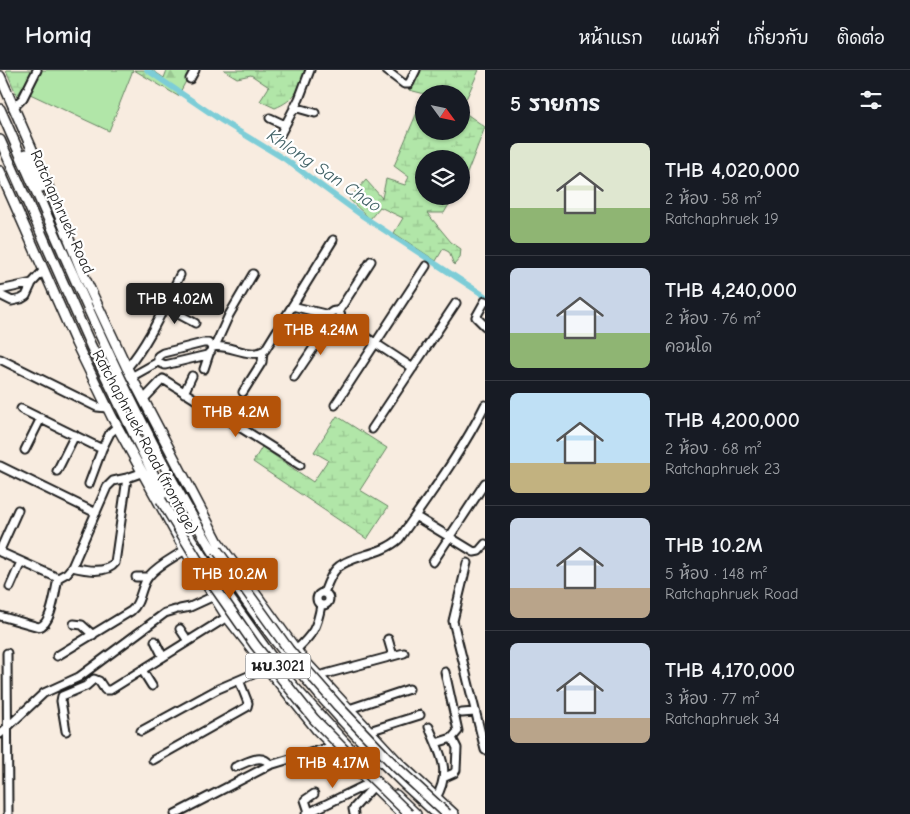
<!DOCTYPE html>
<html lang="th">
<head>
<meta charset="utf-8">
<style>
	body { margin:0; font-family:"Comic Neue","Playpen Sans Thai",sans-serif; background:#20242c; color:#f1f3f6; height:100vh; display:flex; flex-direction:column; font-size:19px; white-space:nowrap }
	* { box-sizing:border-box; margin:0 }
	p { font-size:16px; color:#9ea1a6 }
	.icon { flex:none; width:28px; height:28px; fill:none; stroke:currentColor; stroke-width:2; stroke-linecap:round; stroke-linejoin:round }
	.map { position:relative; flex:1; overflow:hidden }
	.side { display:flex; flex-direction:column; background:#171b24; width:425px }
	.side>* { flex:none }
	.needle { width:32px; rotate:123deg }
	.fabs { position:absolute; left:415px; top:15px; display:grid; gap:10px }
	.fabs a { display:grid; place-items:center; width:55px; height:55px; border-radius:50%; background:#171b24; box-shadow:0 1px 4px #0004; font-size:25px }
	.price { position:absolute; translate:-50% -42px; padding:0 11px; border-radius:5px; background:#b45309; color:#fff; font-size:16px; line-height:32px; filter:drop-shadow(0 1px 2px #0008) }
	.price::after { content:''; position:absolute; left:50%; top:30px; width:15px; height:11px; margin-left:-8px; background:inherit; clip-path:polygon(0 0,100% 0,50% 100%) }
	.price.on { background:#222; color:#fff }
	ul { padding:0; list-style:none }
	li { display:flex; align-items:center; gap:15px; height:125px; padding:0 25px }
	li+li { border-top:1px solid #363941 }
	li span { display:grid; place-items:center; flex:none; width:140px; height:100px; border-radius:8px; color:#555 }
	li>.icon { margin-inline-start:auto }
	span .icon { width:60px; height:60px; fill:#fffc; stroke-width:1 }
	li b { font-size:21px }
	h2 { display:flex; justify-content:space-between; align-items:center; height:60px; padding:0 25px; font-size:21px }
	header { display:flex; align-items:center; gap:30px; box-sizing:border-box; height:70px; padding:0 25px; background:#171b24; border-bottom:1px solid #363941 }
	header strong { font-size:24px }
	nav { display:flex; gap:28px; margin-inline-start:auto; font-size:18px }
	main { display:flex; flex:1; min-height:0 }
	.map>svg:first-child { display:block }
	.green { fill:#b1e6a8; stroke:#668162 }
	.forest { fill:url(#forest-firs); stroke:#668162 }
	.wetland { fill:url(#wetland-marsh); stroke:#668162 }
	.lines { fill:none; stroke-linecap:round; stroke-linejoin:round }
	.canal { stroke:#7dcdd7; stroke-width:5.5 }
	.minor-casing { stroke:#1c1c1c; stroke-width:11 }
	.major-casing { stroke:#1c1c1c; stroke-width:12 }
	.minor { stroke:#fff; stroke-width:7 }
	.major { stroke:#fff; stroke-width:9 }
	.major-bridge-casing { stroke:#1c1c1c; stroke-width:12; stroke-linecap:butt }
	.major-bridge { stroke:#fff; stroke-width:9 }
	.labels { text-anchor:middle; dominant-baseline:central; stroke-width:4.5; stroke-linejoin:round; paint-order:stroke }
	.shield { fill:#fff; stroke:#606060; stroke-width:1 }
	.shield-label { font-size:15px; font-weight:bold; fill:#1c1c1c }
	.street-label { font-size:16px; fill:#1c1c1c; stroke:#fff }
	.water-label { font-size:18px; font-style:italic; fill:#436367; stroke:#fff }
</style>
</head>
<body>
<header>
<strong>Homiq</strong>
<nav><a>หน้าแรก</a><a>แผนที่</a><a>เกี่ยวกับ</a><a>ติดต่อ</a></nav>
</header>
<main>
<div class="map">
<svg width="485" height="744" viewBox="0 0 485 744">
	<defs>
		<pattern id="forest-firs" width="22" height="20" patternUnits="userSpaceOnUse" patternTransform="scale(1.25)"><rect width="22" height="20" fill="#b1e6a8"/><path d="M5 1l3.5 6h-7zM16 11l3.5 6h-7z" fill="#98c590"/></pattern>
		<pattern id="wetland-marsh" width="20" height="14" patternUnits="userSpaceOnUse" patternTransform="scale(1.25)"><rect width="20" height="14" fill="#b1e6a8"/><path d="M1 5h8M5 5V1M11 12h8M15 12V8" fill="none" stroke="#98c590"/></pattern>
	</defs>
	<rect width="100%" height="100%" fill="#f8ece0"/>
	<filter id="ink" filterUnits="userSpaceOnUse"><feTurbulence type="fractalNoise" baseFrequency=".02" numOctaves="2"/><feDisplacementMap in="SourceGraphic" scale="10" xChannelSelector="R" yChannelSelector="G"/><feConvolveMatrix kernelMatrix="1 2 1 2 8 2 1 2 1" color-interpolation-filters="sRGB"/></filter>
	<g filter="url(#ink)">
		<path class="green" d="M39 0H133L109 61 28 23Z"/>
		<path class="forest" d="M134 0H152L164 8 167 0H192L178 26Z"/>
		<path class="wetland" d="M6 0H34L17 26Z
			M224 0H308C299 19 295 30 275 38L260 31 269 17 251 5 237 8Z
			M421 0H479L467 27 461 34V24H425L409 20 413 17Z
			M424 26V61H461V40L485 57 466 106 461 114V89H424V126H454L444 143H427L451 172 461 179 460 188 454 195 449 182 443 179 436 191 394 163 403 148 380 137 370 149 349 129 366 110 382 128 386 109 405 115 409 107 394 96Z
			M337 346 387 378 360 420 388 437 367 469 253 392 262 377 313 412 328 390 314 382Z"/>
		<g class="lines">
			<path class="canal" d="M147 0 222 51 286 90 364 147 485 226"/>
			<g class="minor-casing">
				<path id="minor" d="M387 1 404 14H409L416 0
					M190 9 195 0
					M294 37 315 43
					M13 38 23 28 37 0
					M270 48 285 55
					M280 65 299 29 310 0
					M0 220 32 213
					M0 225 12 231 21 229 26 226 32 213 44 200
					M485 231 476 247 485 256
					M292 236 329 245
					M165 237 195 253
					M329 247a6 6 0 1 1 12 0a6 6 0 1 1-12 0Z
					M338 242 371 191
					M340 250 413 298
					M215 276 229 245 253 204
					M212 277C229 273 249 290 265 280L333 170
					M0 289 97 337 107 338
					M158 292 165 295 207 285 211 281 212 277
					M127 298C150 271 164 237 180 205
					M204 299 209 284
					M131 307 158 292V286L163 283 203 273H208L212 277
					M294 307 331 252
					M243 322 262 292 263 282
					M184 323 192 306
					M143 330 163 309 300 395
					M335 335 426 196
					M21 339 102 379 110 363 117 357
					M372 359 456 233
					M25 380 41 348
					M0 396 96 443
					M57 401 75 365
					M127 408 115 493C107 504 84 500 72 497L107 417 113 411Z
					M127 408 141 403
					M89 414 102 379
					M415 446 474 482 479 481 485 474
					M0 480 18 440
					M0 482 58 508 67 503 72 497
					M433 492 485 413
					M467 493 453 551 485 680
					M136 507H148
					M10 517 21 492
					M324 523C327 515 330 505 337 498 351 485 382 485 399 469 429 426 462 382 485 335
					M317 529a6 6 0 1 1 12 0a6 6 0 1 1-12 0Z
					M180 539 190 537 214 526
					M0 546 39 557C52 554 55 521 58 508
					M74 554 82 555 93 565
					M180 559 188 571
					M388 569 393 586
					M155 571 163 587
					M296 580C313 564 317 558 321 535
					M7 583 8 744
					M57 586 131 541C142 532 140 516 149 506 158 495 173 488 185 480
					M142 600 152 616
					M318 606 404 583
					M349 639 409 619
					M462 643 475 642
					M429 657C440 684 452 700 436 728
					M66 661 61 631 62 626 86 616 94 609 99 611 105 620H110L227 547
					M141 661 218 619 267 598
					M369 661 420 645
					M0 664 44 623 79 607 165 543 175 540
					M436 673 452 668 458 661 445 602
					M153 690 247 637 248 633 239 610
					M235 697C246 693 262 682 270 695
					M445 707 454 703 456 700 457 678 452 668
					M309 742 305 730 314 724
					M175 744 270 695 333 676
					M306 744 370 713
					M354 744 353 739 373 717"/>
			</g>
			<g class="major-casing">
				<path id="major" d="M0 6 45 109 82 202 127 298 218 472 302 588 399 693 454 744
					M0 39C61 176 118 316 192 446 254 555 343 661 437 744
					M0 70 91 276 165 428 223 519 288 610 365 695
					M26 84 42 117
					M0 101 76 273 112 347 185 480 227 547 267 598 317 660 402 744
					M396 725 416 744"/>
			</g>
			<use href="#minor" class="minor"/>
			<use href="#major" class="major"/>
			<g class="major-bridge-casing">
				<path id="major-bridge" d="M161 430 209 509 255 575 314 649 359 695 409 744
					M217 480 289 580 338 636 396 697 447 744"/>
			</g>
			<use href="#major-bridge" class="major-bridge"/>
		</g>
	</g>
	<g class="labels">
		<rect class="shield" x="245.5" y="583.5" width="65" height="25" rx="4"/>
		<g class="shield-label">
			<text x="278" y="596">นบ.3021</text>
		</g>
		<g class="street-label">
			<text transform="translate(62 142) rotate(66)">Ratchaphruek Road</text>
			<text transform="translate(145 372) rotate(62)">Ratchaphruek Road (frontage)</text>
		</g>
		<g class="water-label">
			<text transform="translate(324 101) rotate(34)">Khlong San Chao</text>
		</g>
	</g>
</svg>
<div class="fabs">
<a><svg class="needle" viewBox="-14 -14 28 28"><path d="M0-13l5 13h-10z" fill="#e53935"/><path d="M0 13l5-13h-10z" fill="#9ea1a6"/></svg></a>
<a><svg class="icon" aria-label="layers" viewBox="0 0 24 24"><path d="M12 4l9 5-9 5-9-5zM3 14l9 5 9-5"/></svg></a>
</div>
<b class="price on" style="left:175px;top:255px">THB 4.02M</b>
<b class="price" style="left:321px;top:286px">THB 4.24M</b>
<b class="price" style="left:236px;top:368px">THB 4.2M</b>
<b class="price" style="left:230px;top:530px">THB 10.2M</b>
<b class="price" style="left:333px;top:719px">THB 4.17M</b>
</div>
<section class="side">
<h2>5 รายการ<svg class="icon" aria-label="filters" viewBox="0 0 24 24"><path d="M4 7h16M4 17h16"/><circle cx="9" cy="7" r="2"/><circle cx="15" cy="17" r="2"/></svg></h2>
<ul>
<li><span style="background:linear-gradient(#dfe7d0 65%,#8fb573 0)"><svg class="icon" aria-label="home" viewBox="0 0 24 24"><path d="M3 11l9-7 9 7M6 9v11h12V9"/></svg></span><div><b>THB 4,020,000</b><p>2 ห้อง · 58 m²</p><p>Ratchaphruek 19</p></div></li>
<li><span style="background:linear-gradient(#c9d6e8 65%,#8fb573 0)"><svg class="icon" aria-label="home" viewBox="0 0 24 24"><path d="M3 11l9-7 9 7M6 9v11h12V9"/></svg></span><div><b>THB 4,240,000</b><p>2 ห้อง · 76 m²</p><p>คอนโด</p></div></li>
<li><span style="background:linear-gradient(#bfe0f5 70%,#c2b280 0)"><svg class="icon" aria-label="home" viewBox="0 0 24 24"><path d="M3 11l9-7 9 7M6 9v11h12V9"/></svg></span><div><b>THB 4,200,000</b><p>2 ห้อง · 68 m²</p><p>Ratchaphruek 23</p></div></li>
<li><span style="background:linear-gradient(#c9d6e8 70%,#b9a48a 0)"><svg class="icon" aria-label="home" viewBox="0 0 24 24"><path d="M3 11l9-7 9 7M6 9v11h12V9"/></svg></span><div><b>THB 10.2M</b><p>5 ห้อง · 148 m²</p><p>Ratchaphruek Road</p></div></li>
<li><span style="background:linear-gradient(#c9d6e8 75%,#b9a48a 0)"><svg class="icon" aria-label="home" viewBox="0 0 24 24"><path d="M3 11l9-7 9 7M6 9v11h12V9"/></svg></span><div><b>THB 4,170,000</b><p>3 ห้อง · 77 m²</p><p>Ratchaphruek 34</p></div></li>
</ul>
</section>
</main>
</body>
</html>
